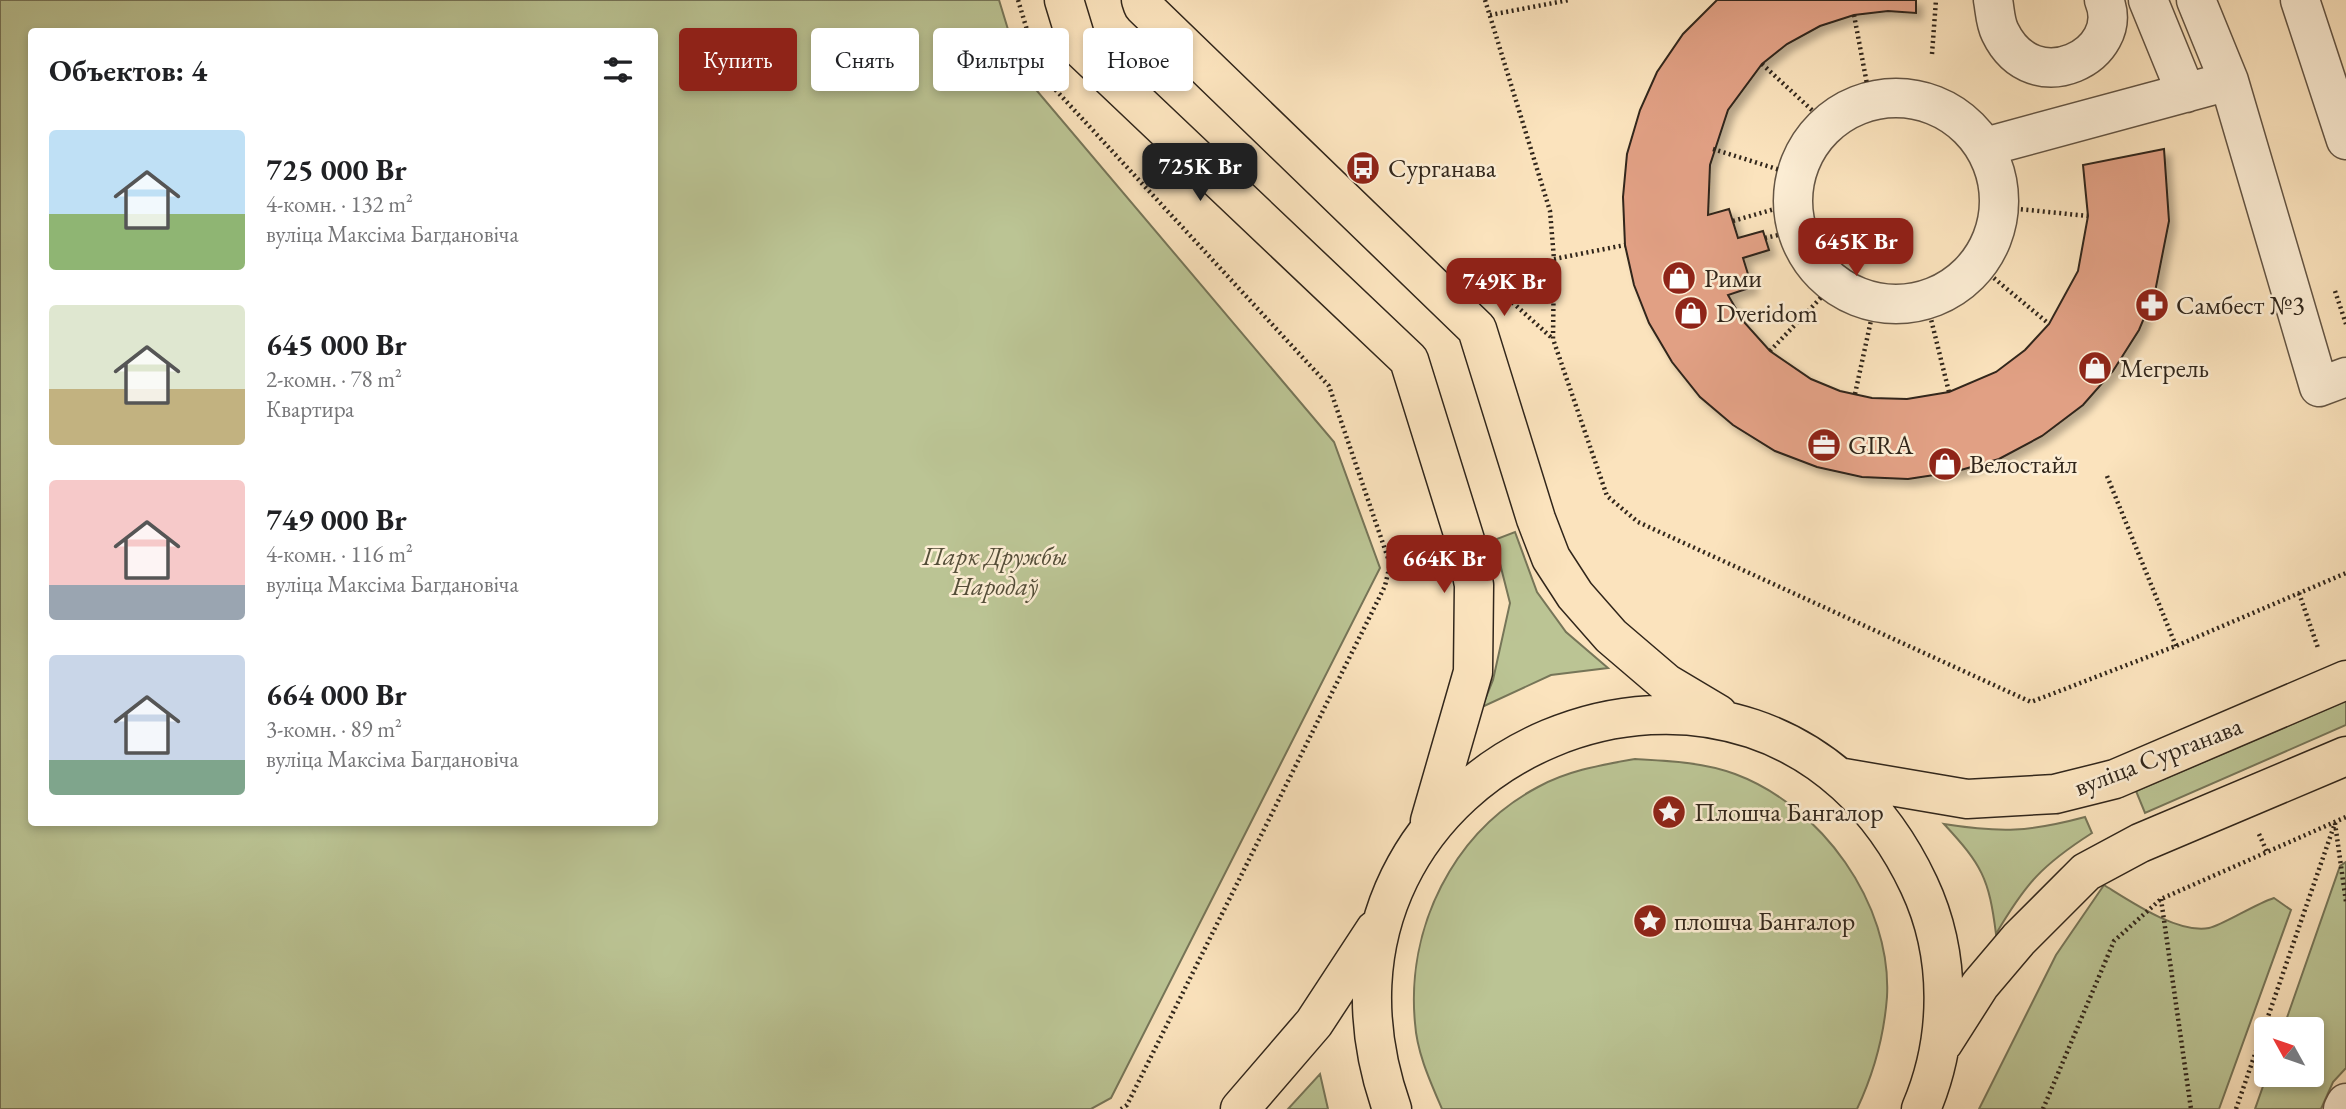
<!DOCTYPE html>
<html lang="ru">
<head>
<meta charset="utf-8">
<style>
	body { margin:0; font-family:"EB Garamond",serif; background:#f6f6f6; color:#202124; height:100vh; display:flex; flex-direction:column; font-size:26px; white-space:nowrap }
	* { box-sizing:border-box; margin:0 }
	p { font-size:23px; color:#757577 }
	.icon { flex:none; width:38px; height:38px; fill:none; stroke:currentColor; stroke-width:2; stroke-linecap:round; stroke-linejoin:round }
	.map { position:relative; flex:1; overflow:hidden }
	.panel { position:absolute; left:28px; top:28px; width:630px; height:798px; display:flex; flex-direction:column; background:#fff; border-radius:7px; box-shadow:0 4px 10px #0003 }
	.panel>* { flex:none }
	.guide { position:absolute; left:679px; top:28px; width:665px; height:63px; display:flex; gap:14px }
	.needle { width:46px; rotate:310deg }
	.fabs { position:absolute; left:2254px; top:1017px; display:grid; gap:14px }
	.fabs a { display:grid; place-items:center; width:70px; height:70px; border-radius:7px; background:#fff; box-shadow:0 4px 10px #0003; font-size:35px }
	.price { position:absolute; translate:-50% -60px; padding:0 16px; border-radius:14px; background:#8f2418; color:#fff; font-size:23px; line-height:46px; filter:drop-shadow(0 2px 4px #0008) }
	.price::after { content:''; position:absolute; left:50%; top:42px; width:21px; height:16px; margin-left:-10px; background:inherit; clip-path:polygon(0 0,100% 0,50% 100%) }
	.price.active { background:#222; color:#fff }
	ul { padding:0; list-style:none }
	li { display:flex; align-items:center; gap:21px; height:175px; padding:0 21px }
	li span { display:grid; place-items:center; flex:none; width:196px; height:140px; border-radius:7px; color:#555 }
	li>.icon { margin-inline-start:auto }
	span .icon { width:84px; height:84px; fill:#fffc; stroke-width:1 }
	li b { font-size:30px }
	h2 { display:flex; justify-content:space-between; align-items:center; height:84px; padding:0 21px; font-size:30px }
	.chip { padding:0 24px; border-radius:7px; background:#fff; box-shadow:0 4px 10px #0003; font-size:24px; line-height:63px }
	.chip.active { background:#8f2418; color:#fff }
	.map>svg:first-child { display:block }
	.green { fill:#bbc494; stroke:#767558; stroke-width:2; fill-rule:evenodd }
	.building { fill:#e1a084; stroke:#31261b; stroke-width:2; filter:url(#shadow) }
	.lines { fill:none; stroke-linecap:round; stroke-linejoin:round }
	.minor-casing { stroke:#645544; stroke-width:41 }
	.major-casing { stroke:#31261b; stroke-width:41 }
	.path { stroke:#31261b; stroke-width:4.5; stroke-dasharray:2 3.5; stroke-linecap:butt }
	.minor { stroke:#fcedd4; stroke-width:38 }
	.major { stroke:#fbe3bd; stroke-width:38 }
	.labels { text-anchor:middle; dominant-baseline:central; stroke-width:5; stroke-linejoin:round; paint-order:stroke }
	.poi-label { font-size:26px; fill:#31261b; stroke:#fcedd4; text-anchor:start }
	.park-label { font-size:26px; font-style:italic; fill:#544e39; stroke:#fcedd4 }
	.street-label { font-size:26px; fill:#31261b; stroke:#fcedd4 }
</style>
</head>
<body>
<div class="map">
<svg width="2346" height="1109" viewBox="0 0 2346 1109">
	<defs>
		<filter id="shadow"><feDropShadow dx="6" dy="6" stdDeviation="3.5" flood-color="#0004"/></filter>
	</defs>
	<rect width="100%" height="100%" fill="#fbe3bd"/>
	<filter id="stains"><feTurbulence type="fractalNoise" baseFrequency=".00286" numOctaves="4"/><feColorMatrix values="0 0 0 0 .2 0 0 0 0 .09 0 0 0 0 .02 0 0 0 .5 -.17"/></filter>
	<radialGradient id="worn" r=".72"><stop offset=".6" stop-color="#630" stop-opacity="0"/><stop offset="1" stop-color="#630" stop-opacity=".3"/></radialGradient>
	<path class="green" d="M0 0H999L1021 72 1334 442 1380 568 1111 1098 1091 1109H0ZM32 32H654V822H32Z
		M1515 532 1537 592 1566 632 1608 668 1551 675 1482 707 1493 680 1510 603 1494 540Z
		M2346 701V725L2145 813 2136 791Z
		M1635 759C1669 761 1702 762 1735 774 1821 806 1892 903 1887 997 1884 1036 1873 1075 1857 1109H1442C1430 1081 1417 1053 1415 1023 1406 928 1453 832 1538 787 1569 770 1602 765 1635 759Z
		M2085 817 2092 833C2042 865 2026 883 1996 934 1989 878 1982 865 1944 824 2001 833 2029 832 2085 817Z
		M2346 862V1068L2333 1082 2321 1109H2255L2267 1075 2312 1074V1029H2283L2340 866Z
		M2104 885C2130 901 2178 934 2209 928 2223 925 2255 904 2274 898L2291 910 2219 1109H1979L2056 955Z
		M1320 1074 1328 1109H1288Z"/>
	<path class="building" d="M1717 0H1916V13L1888 11 1854 15 1820 26 1787 44 1762 64 1728 110 1710 165 1708 215 1729 209 1738 238 1763 231 1769 250 1743 258 1752 287 1728 295 1743 321 1770 351 1811 379 1840 391 1872 398 1907 399 1949 392 1996 372 2025 350 2049 324 2078 271 2088 216 2083 165 2164 149 2169 221 2155 292 2139 330 2113 371 2083 405 2042 436 1999 459 1954 472 1908 479 1862 477 1817 467 1775 451 1733 425 1700 397 1672 362 1649 323 1634 285 1625 245 1623 197 1627 154 1640 110 1657 72 1683 34Z"/>
	<g class="lines">
		<g class="minor-casing">
			<path id="minor" d="M1993 0C1995 10 1995 22 2000 32 2034 103 2127 54 2104 0
				M2148 0 2186 93
				M2196 0 2229 81 2319 387 2346 377
				M2300 0 2346 140
				M1793 201a103 103 0 1 1 206 0a103 103 0 1 1-206 0Z
				M1985 147 2229 81
				M2343 1109 2346 1103"/>
		</g>
		<g class="major-casing">
			<path id="major" d="M1064 0 1078 46 1409 360 1465 540 1474 585 1473 672 1430 821
				M1141 0 1143 6 1477 329 1536 519 1551 558 1575 595 1611 636 1666 683 1718 714
				M1838 777 1967 799 2055 794 2115 779 2346 680
				M1943 1043 1980 985 2019 939 2086 872 2140 843 2346 756
				M1240 1109 1314 1023 1375 930
				M1392 1109C1267 756 1761 549 1919 885 1952 955 1951 1039 1921 1109"/>
		</g>
		<path class="path" d="M1018 0 1040 73 1329 386 1390 564 1385 586 1127 1105 1121 1109
			M1485 0 1550 211 1554 259 1553 339 1607 496 1638 522 2031 702 2176 646 2346 573
			M1490 15 1569 0
			M1854 15 1870 100
			M1932 54 1936 0
			M1762 64 1827 124
			M1713 149 1796 175
			M1999 207 2088 216
			M1733 221 1792 204
			M1765 238 1796 231
			M1554 259 1625 245
			M1977 264 2049 324
			M1492 284 1553 339
			M2335 291 2346 324
			M1926 299 1949 392
			M1770 351 1833 285
			M1855 394 1875 302
			M2107 476 2176 646
			M2299 593 2318 648
			M2335 823 2346 902
			M2259 834 2267 852
			M2161 899 2191 1109
			M2043 1109 2114 941 2161 899 2346 817
			M2236 1109 2335 823"/>
		<use href="#minor" class="minor"/>
		<use href="#major" class="major"/>
	</g>
	<defs>
		<g id="bus-disc" transform="scale(1.75)"><circle r="9.5" fill="#8f2418" stroke="#fcedd4"/><path d="M-5-6H5V4H4V6H2V4H-2V6H-4V4H-5ZM-3.5-4V0h7V-4ZM-3.5 1.2v1.5H-2V1.2ZM2 1.2v1.5H3.5V1.2Z" fill="#fff"/></g>
		<g id="shop-disc" transform="scale(1.75)"><circle r="9.5" fill="#8f2418" stroke="#fcedd4"/><path d="M-5-2.5h2.3a2.7 3.5 0 0 1 5.4 0H5L5.5 6h-11ZM-1.5-2.5h3a1.5 2.3 0 0 0-3 0Z" fill="#fff"/></g>
		<g id="pharmacy-disc" transform="scale(1.75)"><circle r="9.5" fill="#8f2418" stroke="#fcedd4"/><path d="M-2-6h4v4h4v4h-4v4h-4v-4h-4v-4h4Z" fill="#fff"/></g>
		<g id="office-disc" transform="scale(1.75)"><circle r="9.5" fill="#8f2418" stroke="#fcedd4"/><path d="M-6-3h4V-5.5h4V-3h4V5H-6ZM-1-4.5V-3h2v-1.5ZM-6 0V1H6V0Z" fill="#fff"/></g>
		<g id="sight-disc" transform="scale(1.75)"><circle r="9.5" fill="#8f2418" stroke="#fcedd4"/><path d="M0-6L1.8-2.2L6-1.7L2.9 1.2L3.7 5.4L0 3.3L-3.7 5.4L-2.9 1.2L-6-1.7L-1.8-2.2Z" fill="#fff"/></g>
	</defs>
	<g fill-rule="evenodd">
		<use href="#bus-disc" x="1363" y="168"/>
		<use href="#shop-disc" x="1679" y="278"/>
		<use href="#pharmacy-disc" x="2152" y="305"/>
		<use href="#shop-disc" x="1691" y="313"/>
		<use href="#shop-disc" x="2095" y="368"/>
		<use href="#office-disc" x="1824" y="445"/>
		<use href="#shop-disc" x="1945" y="464"/>
		<use href="#sight-disc" x="1669" y="812"/>
		<use href="#sight-disc" x="1650" y="921"/>
	</g>
	<g class="labels">
		<g class="poi-label">
			<text x="1388" y="168">Сурганава</text>
			<text x="1704" y="278">Рими</text>
			<text x="2176" y="305">Самбест №3</text>
			<text x="1716" y="313">Dveridom</text>
			<text x="2120" y="368">Мегрель</text>
			<text x="1848" y="445">GIRA</text>
			<text x="1969" y="464">Велостайл</text>
			<text x="1694" y="812">Плошча Бангалор</text>
			<text x="1674" y="921">плошча Бангалор</text>
		</g>
		<g class="park-label">
			<text x="995" y="556">Парк Дружбы<tspan x="995" dy="30">Народаў</tspan></text>
		</g>
		<g class="street-label">
			<text transform="translate(2158 756) rotate(-21)">вуліца Сурганава</text>
		</g>
	</g>
	<rect width="100%" height="100%" filter="url(#stains)"/>
	<rect width="100%" height="100%" fill="url(#worn)"/>
</svg>
<div class="fabs">
<a><svg class="needle" viewBox="-14 -14 28 28"><path d="M0-13l5 13h-10z" fill="#e53935"/><path d="M0 13l5-13h-10z" fill="#757577"/></svg></a>
</div>
<b class="price active" style="left:1200px;top:203px">725K Br</b>
<b class="price" style="left:1856px;top:278px">645K Br</b>
<b class="price" style="left:1504px;top:318px">749K Br</b>
<b class="price" style="left:1444px;top:595px">664K Br</b>
<div class="guide">
<a class="chip active">Купить</a>
<a class="chip">Снять</a>
<a class="chip">Фильтры</a>
<a class="chip">Новое</a>
</div>
<section class="panel">
<h2>Объектов: 4<svg class="icon" aria-label="filters" viewBox="0 0 24 24"><path d="M4 7h16M4 17h16"/><circle cx="9" cy="7" r="2"/><circle cx="15" cy="17" r="2"/></svg></h2>
<ul>
<li><span style="background:linear-gradient(#bfe0f5 60%,#8fb573 0)"><svg class="icon" aria-label="home" viewBox="0 0 24 24"><path d="M3 11l9-7 9 7M6 9v11h12V9"/></svg></span><div><b>725 000 Br</b><p>4-комн. · 132 m²</p><p>вуліца Максіма Багдановіча</p></div></li>
<li><span style="background:linear-gradient(#dfe7d0 60%,#c2b280 0)"><svg class="icon" aria-label="home" viewBox="0 0 24 24"><path d="M3 11l9-7 9 7M6 9v11h12V9"/></svg></span><div><b>645 000 Br</b><p>2-комн. · 78 m²</p><p>Квартира</p></div></li>
<li><span style="background:linear-gradient(#f6c9c9 75%,#9aa5b1 0)"><svg class="icon" aria-label="home" viewBox="0 0 24 24"><path d="M3 11l9-7 9 7M6 9v11h12V9"/></svg></span><div><b>749 000 Br</b><p>4-комн. · 116 m²</p><p>вуліца Максіма Багдановіча</p></div></li>
<li><span style="background:linear-gradient(#c9d6e8 75%,#7fa58c 0)"><svg class="icon" aria-label="home" viewBox="0 0 24 24"><path d="M3 11l9-7 9 7M6 9v11h12V9"/></svg></span><div><b>664 000 Br</b><p>3-комн. · 89 m²</p><p>вуліца Максіма Багдановіча</p></div></li>
</ul>
</section>
</div>
</body>
</html>
